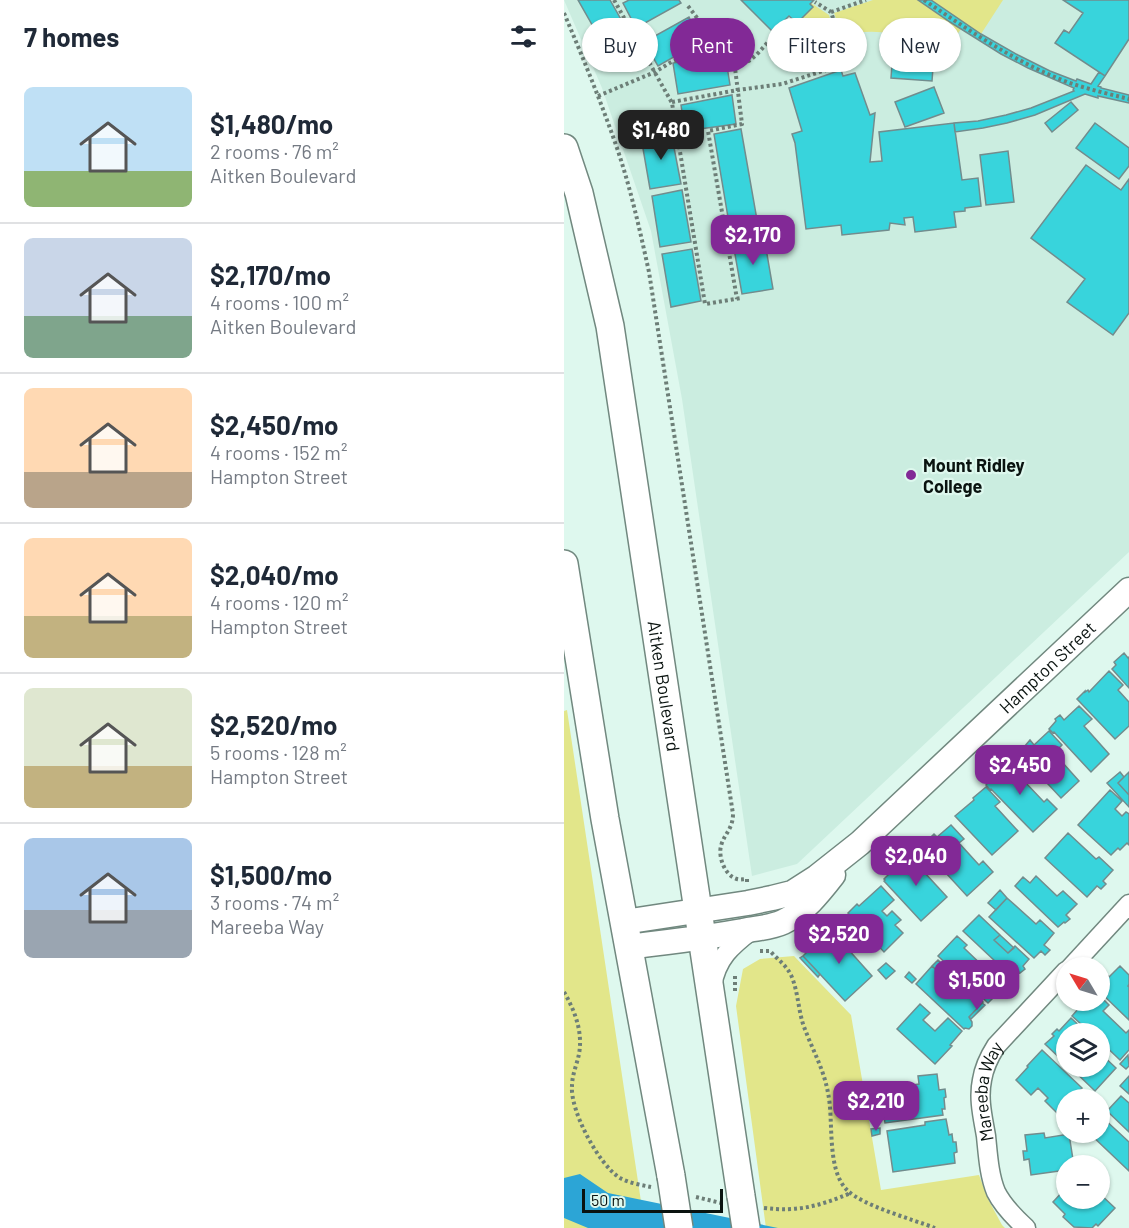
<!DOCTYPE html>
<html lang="en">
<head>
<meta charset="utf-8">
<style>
	body { margin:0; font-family:Barlow,sans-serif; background:#f2f2f3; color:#1f2937; height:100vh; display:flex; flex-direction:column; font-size:22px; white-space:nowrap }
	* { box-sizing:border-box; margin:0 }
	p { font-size:20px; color:#747a83 }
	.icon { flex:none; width:33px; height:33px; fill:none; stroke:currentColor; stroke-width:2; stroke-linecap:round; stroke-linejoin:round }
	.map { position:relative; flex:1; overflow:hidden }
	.details { display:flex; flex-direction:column; background:#fff; width:564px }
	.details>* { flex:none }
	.guide { position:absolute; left:18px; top:18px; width:456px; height:54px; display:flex; gap:12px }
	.needle { width:39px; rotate:308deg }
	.controls { position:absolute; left:492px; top:957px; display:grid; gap:12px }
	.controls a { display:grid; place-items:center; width:54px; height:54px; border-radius:50%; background:#fff; box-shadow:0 2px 4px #0004; font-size:30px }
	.scale { position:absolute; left:18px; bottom:15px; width:141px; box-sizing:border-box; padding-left:6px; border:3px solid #0a1310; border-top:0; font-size:16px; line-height:21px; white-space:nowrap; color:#0a1310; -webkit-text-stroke:4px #def8ee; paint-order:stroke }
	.price { position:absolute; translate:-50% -51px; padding:0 14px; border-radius:12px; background:#822996; color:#fff; font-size:20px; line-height:39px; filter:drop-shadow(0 2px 3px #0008) }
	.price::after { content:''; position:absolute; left:50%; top:36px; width:18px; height:14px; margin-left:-9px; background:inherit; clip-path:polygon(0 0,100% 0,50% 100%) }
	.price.active { background:#222; color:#fff }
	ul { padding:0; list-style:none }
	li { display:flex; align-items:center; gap:18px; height:150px; padding:0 24px }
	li+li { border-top:2px solid #e0e1e3 }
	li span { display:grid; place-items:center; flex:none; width:168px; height:120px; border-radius:9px; color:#555 }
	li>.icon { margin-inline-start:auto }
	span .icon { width:72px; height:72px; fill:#fffc; stroke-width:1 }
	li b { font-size:26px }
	h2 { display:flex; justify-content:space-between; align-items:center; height:72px; padding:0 24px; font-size:26px }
	.tag { padding:0 21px; border-radius:27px; background:#fff; box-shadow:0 2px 4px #0004; font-size:21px; line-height:54px }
	.tag.active { background:#822996; color:#fff }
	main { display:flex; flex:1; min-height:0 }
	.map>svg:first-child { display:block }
	.built { fill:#cbede0 }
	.green { fill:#e2e68a }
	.water { fill:#2ca5d6 }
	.building { fill:#38d4dc; stroke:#728c8d; stroke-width:1.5 }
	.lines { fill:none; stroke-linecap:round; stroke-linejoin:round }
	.minor-casing { stroke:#71887f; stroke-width:21 }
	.tertiary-casing { stroke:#71887f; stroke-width:27 }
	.secondary-casing { stroke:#71887f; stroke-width:30 }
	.path { stroke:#6d7e77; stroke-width:4; stroke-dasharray:3 3; stroke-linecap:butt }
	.minor { stroke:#fff; stroke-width:18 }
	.tertiary { stroke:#fff; stroke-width:24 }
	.secondary { stroke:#fff; stroke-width:27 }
	.secondary-bridge-casing { stroke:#71887f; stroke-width:30; stroke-linecap:butt }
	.secondary-bridge { stroke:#fff; stroke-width:27 }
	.poi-dot { fill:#822996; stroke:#def8ee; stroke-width:2 }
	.labels { text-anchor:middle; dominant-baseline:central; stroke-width:4.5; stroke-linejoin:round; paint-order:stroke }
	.poi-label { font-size:18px; font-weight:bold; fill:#0a1310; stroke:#def8ee; text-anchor:start }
	.street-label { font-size:18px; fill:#0a1310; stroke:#def8ee }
</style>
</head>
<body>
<main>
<section class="details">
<h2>7 homes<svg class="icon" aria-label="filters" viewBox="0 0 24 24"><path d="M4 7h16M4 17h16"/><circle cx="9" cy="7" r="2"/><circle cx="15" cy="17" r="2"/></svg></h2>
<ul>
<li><span style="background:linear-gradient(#bfe0f5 70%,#8fb573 0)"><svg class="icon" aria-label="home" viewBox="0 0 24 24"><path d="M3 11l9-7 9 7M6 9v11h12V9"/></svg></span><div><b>$1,480/mo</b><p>2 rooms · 76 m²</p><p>Aitken Boulevard</p></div></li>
<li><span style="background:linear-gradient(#c9d6e8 65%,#7fa58c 0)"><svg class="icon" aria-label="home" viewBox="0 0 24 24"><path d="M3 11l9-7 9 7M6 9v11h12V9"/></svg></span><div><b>$2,170/mo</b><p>4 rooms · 100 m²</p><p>Aitken Boulevard</p></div></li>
<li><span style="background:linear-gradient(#ffd9b3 70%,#b9a48a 0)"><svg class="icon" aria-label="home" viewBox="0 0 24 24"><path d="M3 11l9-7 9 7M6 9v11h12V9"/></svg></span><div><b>$2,450/mo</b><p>4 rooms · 152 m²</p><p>Hampton Street</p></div></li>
<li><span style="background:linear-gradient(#ffd9b3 65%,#c2b280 0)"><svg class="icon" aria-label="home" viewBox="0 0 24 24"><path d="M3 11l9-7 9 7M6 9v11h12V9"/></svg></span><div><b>$2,040/mo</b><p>4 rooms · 120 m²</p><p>Hampton Street</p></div></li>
<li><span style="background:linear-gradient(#dfe7d0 65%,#c2b280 0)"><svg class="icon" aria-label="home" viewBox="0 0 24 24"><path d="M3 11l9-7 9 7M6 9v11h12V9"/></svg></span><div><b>$2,520/mo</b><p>5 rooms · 128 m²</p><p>Hampton Street</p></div></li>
<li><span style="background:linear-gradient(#a9c7e8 60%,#9aa5b1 0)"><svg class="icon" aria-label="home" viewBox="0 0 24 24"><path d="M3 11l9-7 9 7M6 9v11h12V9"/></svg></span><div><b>$1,500/mo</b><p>3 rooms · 74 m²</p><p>Mareeba Way</p></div></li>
</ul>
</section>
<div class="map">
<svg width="565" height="1228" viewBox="0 0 565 1228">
	<rect width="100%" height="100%" fill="#def8ee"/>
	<path class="built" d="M0 0H565V552L233 864 188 876 118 399 87 231 38 88Z"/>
	<path class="green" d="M309 0H439L417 34 401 24 382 49C348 37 314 25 278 36L270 13Z
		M247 3 265 15 272 37 270 38C252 36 233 44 217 50L206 44 229 20 233 23 249 8 246 4Z
		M3 710 81 1228H0V711Z
		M230 956 287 1015 317 1190 415 1175 424 1199 438 1225 441 1228H202L172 1006 179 969 196 959Z"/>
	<path class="water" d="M16 1174 44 1193 214 1228H24L0 1218V1178Z"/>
	<path class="building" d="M14 0H46L63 30 39 44Z
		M65 0H115L117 3 72 28 59 3Z
		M177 0H250L246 4 249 7 233 23 225 16 209 32Z
		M354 0H367L417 34 454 55 486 71 512 81 513 79 527 84 535 72 541 76 534 86 537 87V88L565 95V103L534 96V98L521 94 471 115 443 123 419 128 391 132 390 123 414 121 442 115 467 108 510 91 509 90 510 88 464 68 437 54 386 22Z
		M499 0H565V39L541 76 491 43 500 30 505 33 519 13Z
		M125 17 138 41 94 66 80 42Z
		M329 51 370 54 368 81 327 78Z
		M161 54 166 85 114 94 109 63Z
		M277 70 279 76 291 73 306 115 311 113 306 162 318 161 315 132 390 123 398 180 414 178 417 206 401 208V211L390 212 392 227 351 232 349 217 340 218 341 225 326 223 325 230 278 235 277 225 242 229 231 143 228 134 238 131 225 88Z
		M370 87 380 113 341 127 331 102Z
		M168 95 172 124 121 131 117 105Z
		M507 102 514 110 488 132 481 123Z
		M531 123 565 148V166L555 179 512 148Z
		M177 129 195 231 167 235 150 134Z
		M107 132 117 184 86 189 77 137Z
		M444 151 450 202 422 205 416 155Z
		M522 165 557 190 565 179V313L549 335 503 302 521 279 467 238Z
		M118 190 127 242 96 247 88 196Z
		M200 237 209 289 178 294 169 243Z
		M128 249 137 301 107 307 98 254Z
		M560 653 564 658 565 657V688L548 669 552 665 550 662Z
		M545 671 559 685 554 690 565 702V726L551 739 513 699 521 691V692L524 690 525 692Z
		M515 706 528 719 520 726 545 754 527 772 490 732 489 733 485 729 492 721 491 719 496 715 500 720Z
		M485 731 498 745 490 753 515 781 497 798 455 753 466 740 470 745Z
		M452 760 465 776 460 781 480 802 483 799 493 809 469 832 427 789 426 790 422 785 426 780 425 779 429 775 428 774 435 767 439 772Z
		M556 772 560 777 554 783 565 795V807L543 783Z
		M565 772V795L554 783Z
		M422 787 436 802 431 806 454 831 428 855 391 816 410 800 409 798Z
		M546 790 558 801 551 809 558 816 562 812 565 814V845L563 843 556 850 554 848 547 855 514 825Z
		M387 825 400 839 395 843 415 865 419 861 429 872 403 896 359 848 363 844 362 842 370 834 373 837Z
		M504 833 532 859 535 857 549 870 539 881 542 884 537 889 533 886 523 897 481 858Z
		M353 851 367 866 360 872 383 897 357 921 320 881 321 880 320 879 327 872 328 873 329 872 331 874Z
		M472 876 493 896 499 891 513 904 502 915 506 919 501 923 500 922 494 927 451 886 459 877 466 883Z
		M317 886 330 900 318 911 323 916 328 911 337 920 331 925 339 933 320 952 284 913 293 904 295 906Z
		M436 890 443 898 432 910 424 903Z
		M443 898 472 924 476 920 490 933 480 945 486 950 481 955 477 951 470 958 425 917Z
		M415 915 436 935 430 940 444 953 451 946 465 959 459 966 461 969 456 973 455 972 449 978 399 931Z
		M275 929 289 943 283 948 308 976 281 1001 239 956 252 943 257 950 263 944 262 942Z
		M436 935 450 948 444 953 430 940Z
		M393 936 403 945 400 948 424 971 430 964 444 977 434 988 438 993 433 998 431 996 424 1003 374 956Z
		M239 956 256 974 254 977 236 958Z
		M374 960 405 989 399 995 368 966Z
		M322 963 331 971 322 979 314 970Z
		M368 966 399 995 405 989 419 1002 405 1017 408 1022V1026L405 1029 401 1028 400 1029 352 984Z
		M556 966 565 975V984L564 986 565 987V1020L536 992V987L540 982 538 980 543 975 545 977Z
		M345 972 352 979 348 983 341 977Z
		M536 996 545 1005 539 1011 562 1033 565 1030V1050L556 1060 536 1041V1034H528L508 1016 515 1008 512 1006 517 1000 521 1003 523 1000H536Z
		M418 1003 421 1005 407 1019 405 1017Z
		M356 1004 366 1013 359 1020 371 1031 384 1018 398 1031 386 1045 388 1046 371 1064 333 1029Z
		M507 1018 521 1031 518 1034H502V1064L481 1044 490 1036 488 1034 493 1029 495 1031Z
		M478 1050 518 1088 507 1100H502V1105L494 1114 481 1101 484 1098 474 1088 467 1095 452 1080 464 1067 463 1066Z
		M536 1053 552 1068 531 1091 505 1066H536Z
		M564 1055 565 1066 562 1069 556 1064Z
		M373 1074 375 1090 381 1089 382 1097 380 1098 381 1109H378L379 1115 321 1123 316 1090 355 1084 354 1076Z
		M565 1076V1094L556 1086Z
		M515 1091 521 1096 517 1100H507Z
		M557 1096 565 1103V1132L543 1111Z
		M538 1117 565 1142V1171L524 1132H536V1119Z
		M382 1119 385 1135 388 1134 389 1142H392L393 1152 390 1153 391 1163 329 1172 323 1131 361 1125V1122Z
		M316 1128V1134L308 1136 307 1129Z
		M480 1133 481 1138 505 1134 510 1166H502V1170L467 1175 465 1159 460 1160 459 1151H463L461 1135Z
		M501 1189 502 1198H512L513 1200 514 1198H536V1194L551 1208 534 1226 532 1224 528 1228 510 1227 499 1217 501 1214 489 1202Z"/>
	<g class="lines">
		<g class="minor-casing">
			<g id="minor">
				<path d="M506 968 565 904"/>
				<path d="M148 986C153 958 167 946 188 930"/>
				<path id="s1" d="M462 1228C450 1217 439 1206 432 1192 425 1175 424 1155 422 1136 419 1118 414 1099 418 1080 420 1067 425 1057 432 1046L502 971"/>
			</g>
		</g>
		<g class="tertiary-casing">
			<g id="tertiary">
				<path id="s2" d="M60 922 184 903 208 898 228 893 253 877 296 843 565 590"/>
				<path d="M64 947C103 942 141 938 179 931 192 928 206 928 219 922 240 912 255 893 269 875"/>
			</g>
		</g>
		<g class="secondary-casing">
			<g id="secondary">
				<path id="s3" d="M0 148 15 193 46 326 177 1196"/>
				<path d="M0 564 41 819 107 1176"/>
			</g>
		</g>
		<path class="path" d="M50 0 108 103 141 304 177 298
			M360 0C406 31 451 62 503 82 523 89 545 94 565 99
			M124 6 137 23 171 58C174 60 177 63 181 62 188 62 200 46 205 41
			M267 12 302 0
			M0 13C19 58 38 104 54 151 67 190 76 231 85 272L169 814C169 829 160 834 157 846 154 857 161 876 173 879 176 880 179 879 183 879V883
			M149 34C144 39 137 45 142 52L148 53 163 50
			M171 58V68L178 124 144 131 173 299
			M34 96 91 72 109 61 141 50
			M108 102 174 90 218 84 284 63 267 12 251 2
			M196 951H206C213 959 222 965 227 975 234 991 234 1008 239 1024 247 1047 260 1069 264 1093 270 1120 262 1169 283 1190 299 1206 348 1219 371 1228
			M171 976V992
			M0 992C11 1011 19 1032 15 1054 13 1064 8 1075 8 1086 6 1111 35 1165 56 1178 65 1183 77 1185 87 1187
			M132 1197 157 1203
			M200 1208C235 1212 255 1206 287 1193"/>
		<use href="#minor" class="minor"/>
		<use href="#tertiary" class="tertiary"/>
		<use href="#secondary" class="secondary"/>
		<g class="secondary-bridge-casing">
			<path id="secondary-bridge" d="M107 1176 115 1228
				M177 1196 182 1228"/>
		</g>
		<use href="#secondary-bridge" class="secondary-bridge"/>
	</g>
	<circle class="poi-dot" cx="347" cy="475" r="6"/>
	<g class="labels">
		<g class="poi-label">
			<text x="359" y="465">Mount Ridley<tspan x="359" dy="21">College</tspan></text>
		</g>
		<g class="street-label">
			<text stroke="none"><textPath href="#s2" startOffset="512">Hampton Street</textPath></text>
			<text stroke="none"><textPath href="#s3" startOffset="548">Aitken Boulevard</textPath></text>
			<text stroke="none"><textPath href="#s1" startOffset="150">Mareeba Way</textPath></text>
		</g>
	</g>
</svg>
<div class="controls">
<a><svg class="needle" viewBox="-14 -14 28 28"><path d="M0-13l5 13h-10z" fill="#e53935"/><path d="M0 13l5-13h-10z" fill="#747a83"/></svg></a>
<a><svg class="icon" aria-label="layers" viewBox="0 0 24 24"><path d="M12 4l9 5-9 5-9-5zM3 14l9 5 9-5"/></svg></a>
<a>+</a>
<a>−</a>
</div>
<div class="scale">50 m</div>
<b class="price active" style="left:97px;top:161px">$1,480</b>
<b class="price" style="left:189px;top:266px">$2,170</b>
<b class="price" style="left:456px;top:796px">$2,450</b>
<b class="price" style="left:352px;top:887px">$2,040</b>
<b class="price" style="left:275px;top:965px">$2,520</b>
<b class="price" style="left:413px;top:1011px">$1,500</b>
<b class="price" style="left:312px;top:1132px">$2,210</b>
<div class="guide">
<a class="tag">Buy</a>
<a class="tag active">Rent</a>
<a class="tag">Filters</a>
<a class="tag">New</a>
</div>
</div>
</main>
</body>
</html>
